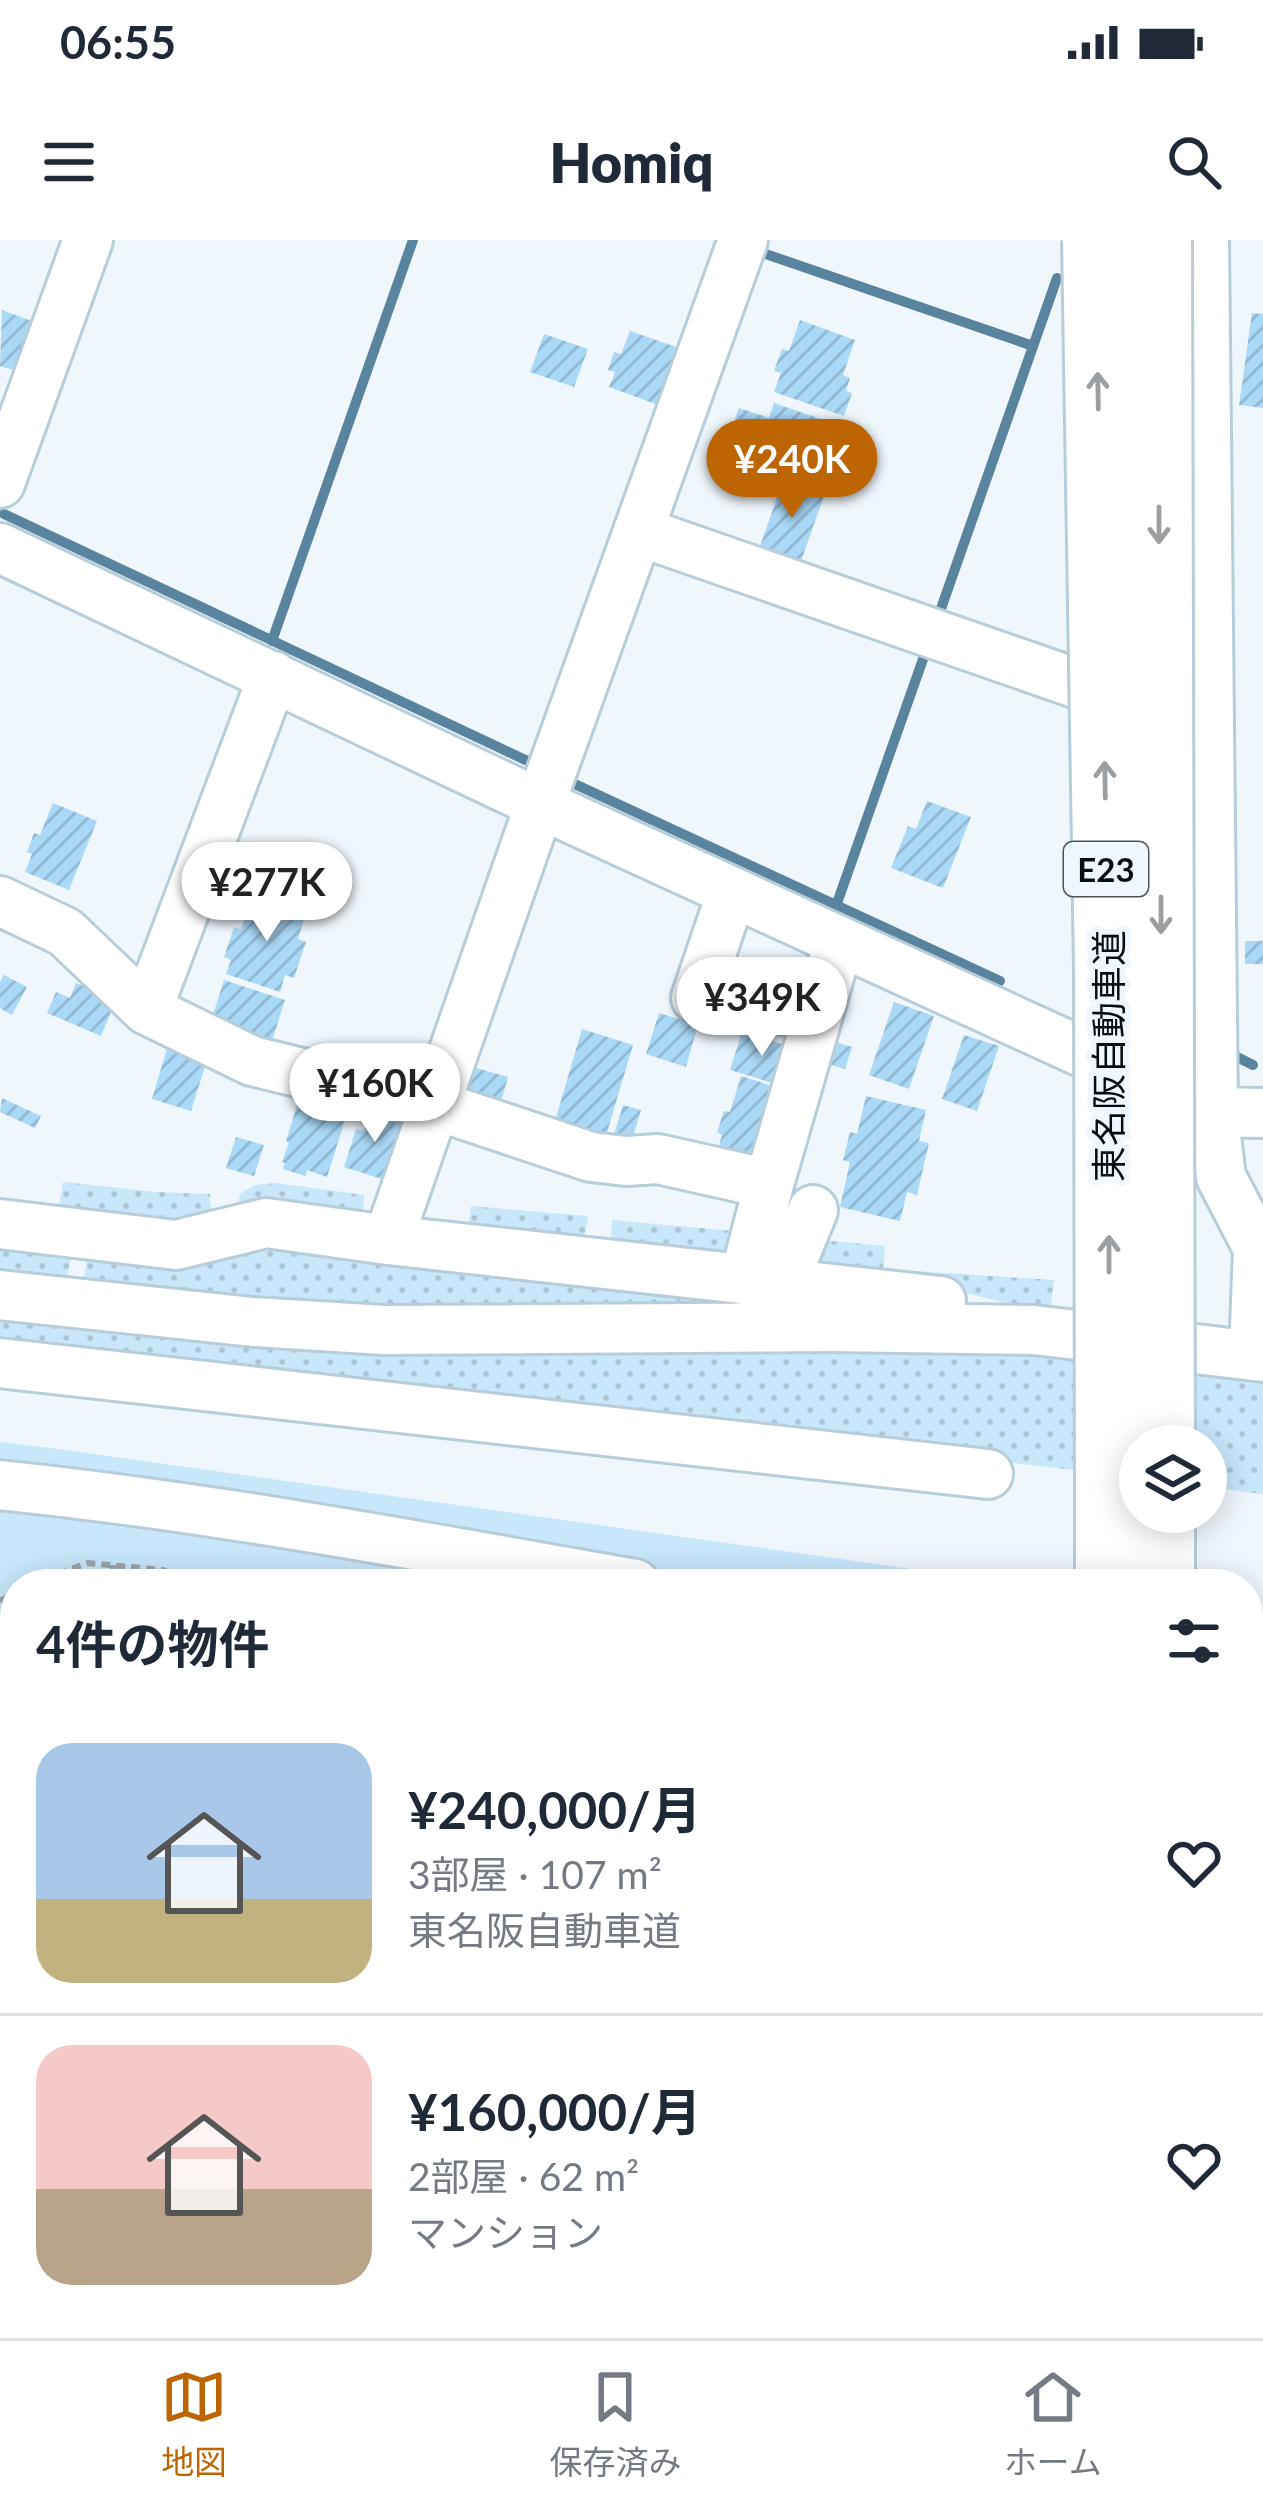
<!DOCTYPE html>
<html lang="ja">
<head>
<meta charset="utf-8">
<style>
	body { margin:0; font-family:Lato,"Noto Sans JP",sans-serif; background:#f2f2f3; color:#1f2937; height:100vh; display:flex; flex-direction:column; font-size:45px; white-space:nowrap }
	* { box-sizing:border-box; margin:0 }
	p { font-size:39px; color:#747a83 }
	.icon { flex:none; width:66px; height:66px; fill:none; stroke:currentColor; stroke-width:2; stroke-linecap:round; stroke-linejoin:round }
	.map { position:relative; flex:1; overflow:hidden }
	.side { position:absolute; left:0px; top:1329px; width:1263px; height:771px; display:flex; flex-direction:column; background:#fff; border-radius:48px 48px 0 0; box-shadow:0 6px 30px #0003 }
	.side>* { flex:none }
	.buttons { position:absolute; left:1119px; top:1185px; display:grid; gap:24px }
	.buttons a { display:grid; place-items:center; width:108px; height:108px; border-radius:50%; background:#fff; box-shadow:0 6px 30px #0003; font-size:60px }
	.price { position:absolute; translate:-50% -102px; padding:0 27px; border-radius:42px; background:#fff; color:#222; font-size:39px; line-height:78px; filter:drop-shadow(0 3px 6px #0008) }
	.price::after { content:''; position:absolute; left:50%; top:72px; width:36px; height:27px; margin-left:-18px; background:inherit; clip-path:polygon(0 0,100% 0,50% 100%) }
	.price.active { background:#be6503; color:#fff }
	ul { padding:0; list-style:none }
	li { display:flex; align-items:center; gap:36px; height:300px; padding:0 36px }
	li+li { border-top:3px solid #e0e1e3 }
	li span { display:grid; place-items:center; flex:none; width:336px; height:240px; border-radius:36px; color:#555 }
	li>.icon { margin-inline-start:auto }
	span .icon { width:144px; height:144px; fill:#fffc; stroke-width:1 }
	li b { font-size:51px }
	h2 { display:flex; justify-content:space-between; align-items:center; height:144px; padding:0 36px; font-size:51px }
	.status { display:flex; justify-content:space-between; align-items:center; height:84px; padding:0 60px; background:#fff; direction:ltr }
	.status svg { height:33px; fill:currentColor }
	header { display:flex; justify-content:space-between; align-items:center; height:156px; padding:0 36px; background:#fff; font-size:54px; font-weight:800 }
	.tabs { display:flex; justify-content:space-around; align-items:center; height:168px; border-top:3px solid #e0e1e3; background:#fff; font-size:33px; color:#747a83 }
	.tabs a { display:grid; justify-items:center; gap:6px }
	.tabs .active { color:#be6503 }
	.map>svg:first-child { display:block }
	.grass { fill:url(#grass-dots) }
	.park { fill:#c8e7fb }
	.water { fill:url(#water-waves); stroke:#58849f; stroke-width:3 }
	.lines { fill:none; stroke-linecap:round; stroke-linejoin:round }
	.stream { stroke:#58849f; stroke-width:10 }
	.building { fill:url(#building-hatch) }
	.minor-casing { stroke:#b8cdda; stroke-width:54 }
	.highway-casing { stroke:#b8cdda; stroke-width:72 }
	.path { stroke:#9ca3a9; stroke-width:6; stroke-dasharray:9 6; stroke-linecap:butt }
	.minor { stroke:#fff; stroke-width:48 }
	.highway { stroke:#fff; stroke-width:66 }
	.highway-bridge-casing { stroke:#b8cdda; stroke-width:72; stroke-linecap:butt }
	.highway-bridge { stroke:#fff; stroke-width:66 }
	.oneway { stroke:#9c9fa1 }
	.labels { text-anchor:middle; dominant-baseline:central; stroke-width:12; stroke-linejoin:round; paint-order:stroke }
	.shield { fill:#eff7fd; stroke:#4d5459; stroke-width:3 }
	.shield-label { font-size:33px; font-weight:bold; fill:#070e13 }
	.street-label { font-size:36px; fill:#070e13; stroke:#eff7fd }
</style>
</head>
<body>
<div class="status"><b>06:55</b><svg viewBox="0 0 49 12"><path d="M0 12V9h3v3zM5 12V6h3v6zM10 12V3h3v9zM15 12V0h3v12zM26 1h20v11H26zM47 4h2v5h-2z"/></svg></div>
<header><svg class="icon" aria-label="menu" viewBox="0 0 24 24"><path d="M4 6h16M4 12h16M4 18h16"/></svg>Homiq<svg class="icon" aria-label="search" viewBox="0 0 24 24"><circle cx="10" cy="10" r="6"/><path d="M15 15l6 6"/></svg></header>
<div class="map">
<svg width="1263" height="2098" viewBox="0 0 1263 2098">
	<defs>
		<pattern id="grass-dots" width="8" height="8" patternUnits="userSpaceOnUse" patternTransform="scale(3)"><rect width="8" height="8" fill="#c8e7fb"/><path d="M2 2h.1M6 6h.1" fill="none" stroke="#aac5d6" stroke-width="1.8" stroke-linecap="round"/></pattern>
		<pattern id="water-waves" width="16" height="10" patternUnits="userSpaceOnUse" patternTransform="scale(3)"><rect width="16" height="10" fill="#7bb6db"/><path d="M0 5q4-4 8 0t8 0" fill="none" stroke="#699bbb"/></pattern>
		<pattern id="building-hatch" width="6" height="6" patternUnits="userSpaceOnUse" patternTransform="scale(3)"><rect width="6" height="6" fill="#aad9f8"/><path d="M-1 1l2-2M0 6l6-6M5 7l2-2" fill="none" stroke="#91b9d4"/></pattern>
	</defs>
	<rect width="100%" height="100%" fill="#eff7fd"/>
	<path class="grass" d="M63 942 156 952 210 954 211 982 57 979Z
		M277 943 364 955 362 983 235 979 240 954 255 945Z
		M471 966 588 976 583 1008 467 996Z
		M612 980 744 992 721 1024 610 1013Z
		M263 994 921 1073H385L82 1050 89 1006Z
		M0 997 74 1006 65 1046 0 1039Z
		M810 999 885 1006 883 1029 1054 1040 1050 1073 960 1052 810 1034Z
		M0 1077 1017 1106 1263 1133V1254L1206 1247V1206H1140V1238L0 1102Z"/>
	<path class="park" d="M0 1202 58 1209 1018 1344H15V1750L0 1749Z"/>
	<path class="water" d="M15 1793V2085H1248V1829H1263V2098H0V1795Z"/>
	<g class="lines">
		<path class="stream" d="M758 6 757 11 1033 106
			M4 274 536 525
			M937 380 1057 38
			M272 401 413 0
			M564 539 1000 741
			M836 666 928 405
			M1227 809V812L1253 825"/>
	</g>
	<path class="building" d="M2 70 45 86 34 119 19 114 13 130 0 126Z
		M1252 73 1263 74V168L1239 165Z
		M800 80 855 100 843 135 850 138 846 151 852 153 844 176 774 152 781 133 774 131 782 109 789 111Z
		M630 91 679 108 658 165 609 147 615 132 608 130 614 112 621 114Z
		M544 94 588 109 574 147 530 132Z
		M774 163 841 186 821 242 725 207 739 168 769 178Z
		M784 238 825 253 800 324 759 309Z
		M927 561 971 577 943 648 891 628 908 586 916 589Z
		M53 563 97 581 69 650 25 632 32 614 27 612 34 593 40 595Z
		M252 655 306 672 298 699 306 702 294 738 285 735 280 752 226 734 231 720 224 717 234 687 241 689Z
		M1245 701H1263V724H1245Z
		M805 723 819 728 797 802 734 782 740 763 747 765 760 724 801 736Z
		M4 735 27 747 12 775 0 768V742Z
		M224 740 285 760 271 804 210 784Z
		M76 743 116 760 101 796 47 773 56 752 70 758Z
		M894 762 934 776 909 849 869 835Z
		M659 773 698 785 686 827 646 814Z
		M582 789 633 805 603 906 552 891Z
		M742 792 795 808 783 846 730 830Z
		M964 795 999 806 977 871 942 859Z
		M822 798 852 807 845 829 814 820Z
		M168 805 208 817 191 871 152 859Z
		M473 827 508 837 499 869 463 858Z
		M741 836 782 849 759 925 718 909 722 895 717 892 724 871 730 872Z
		M302 849 350 864 327 937 307 930 305 936 283 929 285 923 282 922 289 902 286 901Z
		M866 856 926 870 919 901 929 903 917 955 907 952 900 981 840 967 850 922 843 920 850 892 857 894Z
		M2 858 41 876 35 888 0 872Z
		M623 865 641 870 630 907 612 901Z
		M371 868 405 879 385 940 344 927 356 889 364 891Z
		M236 897 264 905 254 936 226 928Z"/>
	<g class="lines">
		<g class="minor-casing">
			<path id="minor" d="M1204 0 1213 872 1221 937 1258 1008 1254 1115
				M0 243 88 0
				M638 291 1133 463
				M0 308 540 564 1213 872 1263 873
				M0 661 65 692 147 770 252 821 435 865 591 917 626 921 658 919 769 944
				M696 758 732 652
				M147 770 273 436
				M0 984 176 1005 266 983 388 1000 941 1061
				M388 1000 540 564 743 0
				M744 1040 769 944 839 702
				M783 1044 813 970
				M0 1055 253 1082 384 1090 831 1087 1034 1090 1263 1117
				M0 1123 988 1234
				M0 1245C213 1267 424 1307 635 1344
				M0 1720H15"/>
		</g>
		<g class="highway-casing">
			<path id="highway" d="M1109 1257V1344
				M1161 1272V1344
				M1111 2085V2098
				M1166 2085V2098"/>
		</g>
		<path class="path" d="M30 1344 88 1323 163 1330 190 1344
			M112 1344 113 1325
			M0 1361 15 1353
			M0 1441 7 1429 15 1422
			M0 1517H15
			M0 1593 15 1610
			M0 1664 15 1666"/>
		<use href="#minor" class="minor"/>
		<use href="#highway" class="highway"/>
		<g class="highway-bridge-casing">
			<path id="highway-bridge" d="M1096 0 1108 729 1109 1257
				M1158 0 1161 1206"/>
		</g>
		<use href="#highway-bridge" class="highway-bridge"/>
	</g>
	<defs><path id="oneway-shaft" d="M-6 0H5M1.5-3L5.5 0L1.5 3" fill="none" stroke-width="1.6" stroke-linecap="round" stroke-linejoin="round" transform="scale(3)"/></defs>
	<g class="oneway">
		<use href="#oneway-shaft" transform="translate(1098 151) rotate(-91)"/>
		<use href="#oneway-shaft" transform="translate(1159 285) rotate(90)"/>
		<use href="#oneway-shaft" transform="translate(1105 540) rotate(-91)"/>
		<use href="#oneway-shaft" transform="translate(1161 675) rotate(90)"/>
		<use href="#oneway-shaft" transform="translate(1109 1014) rotate(-90)"/>
	</g>
	<g class="labels">
		<rect class="shield" x="1064" y="602" width="84" height="54" rx="9"/>
		<g class="shield-label">
			<text x="1106" y="629">E23</text>
		</g>
		<g class="street-label">
			<text transform="translate(1108 816) rotate(-90)">東名阪自動車道</text>
		</g>
	</g>
</svg>
<div class="buttons">
<a><svg class="icon" aria-label="layers" viewBox="0 0 24 24"><path d="M12 4l9 5-9 5-9-5zM3 14l9 5 9-5"/></svg></a>
</div>
<b class="price active" style="left:792px;top:281px">¥240K</b>
<b class="price" style="left:267px;top:704px">¥277K</b>
<b class="price" style="left:762px;top:819px">¥349K</b>
<b class="price" style="left:375px;top:905px">¥160K</b>
<section class="side">
<h2>4件の物件<svg class="icon" aria-label="filters" viewBox="0 0 24 24"><path d="M4 7h16M4 17h16"/><circle cx="9" cy="7" r="2"/><circle cx="15" cy="17" r="2"/></svg></h2>
<ul>
<li><span style="background:linear-gradient(#a9c7e8 65%,#c2b280 0)"><svg class="icon" aria-label="home" viewBox="0 0 24 24"><path d="M3 11l9-7 9 7M6 9v11h12V9"/></svg></span><div><b>¥240,000/月</b><p>3部屋 · 107 m²</p><p>東名阪自動車道</p></div><svg class="icon" aria-label="heart" viewBox="0 0 24 24"><path d="M12 20l-8-8c-3-5 5-10 8-4 3-6 11-1 8 4z"/></svg></li>
<li><span style="background:linear-gradient(#f6c9c9 60%,#b9a48a 0)"><svg class="icon" aria-label="home" viewBox="0 0 24 24"><path d="M3 11l9-7 9 7M6 9v11h12V9"/></svg></span><div><b>¥160,000/月</b><p>2部屋 · 62 m²</p><p>マンション</p></div><svg class="icon" aria-label="heart" viewBox="0 0 24 24"><path d="M12 20l-8-8c-3-5 5-10 8-4 3-6 11-1 8 4z"/></svg></li>
</ul>
</section>
</div>
<nav class="tabs">
<a class="active"><svg class="icon" aria-label="map" viewBox="0 0 24 24"><path d="M3 6l6-2 6 2 6-2v14l-6 2-6-2-6 2zM9 4v14M15 6v14"/></svg>地図</a>
<a><svg class="icon" aria-label="saved" viewBox="0 0 24 24"><path d="M7 4h10v16l-5-4-5 4z"/></svg>保存済み</a>
<a><svg class="icon" aria-label="home" viewBox="0 0 24 24"><path d="M3 11l9-7 9 7M6 9v11h12V9"/></svg>ホーム</a>
</nav>
</body>
</html>
